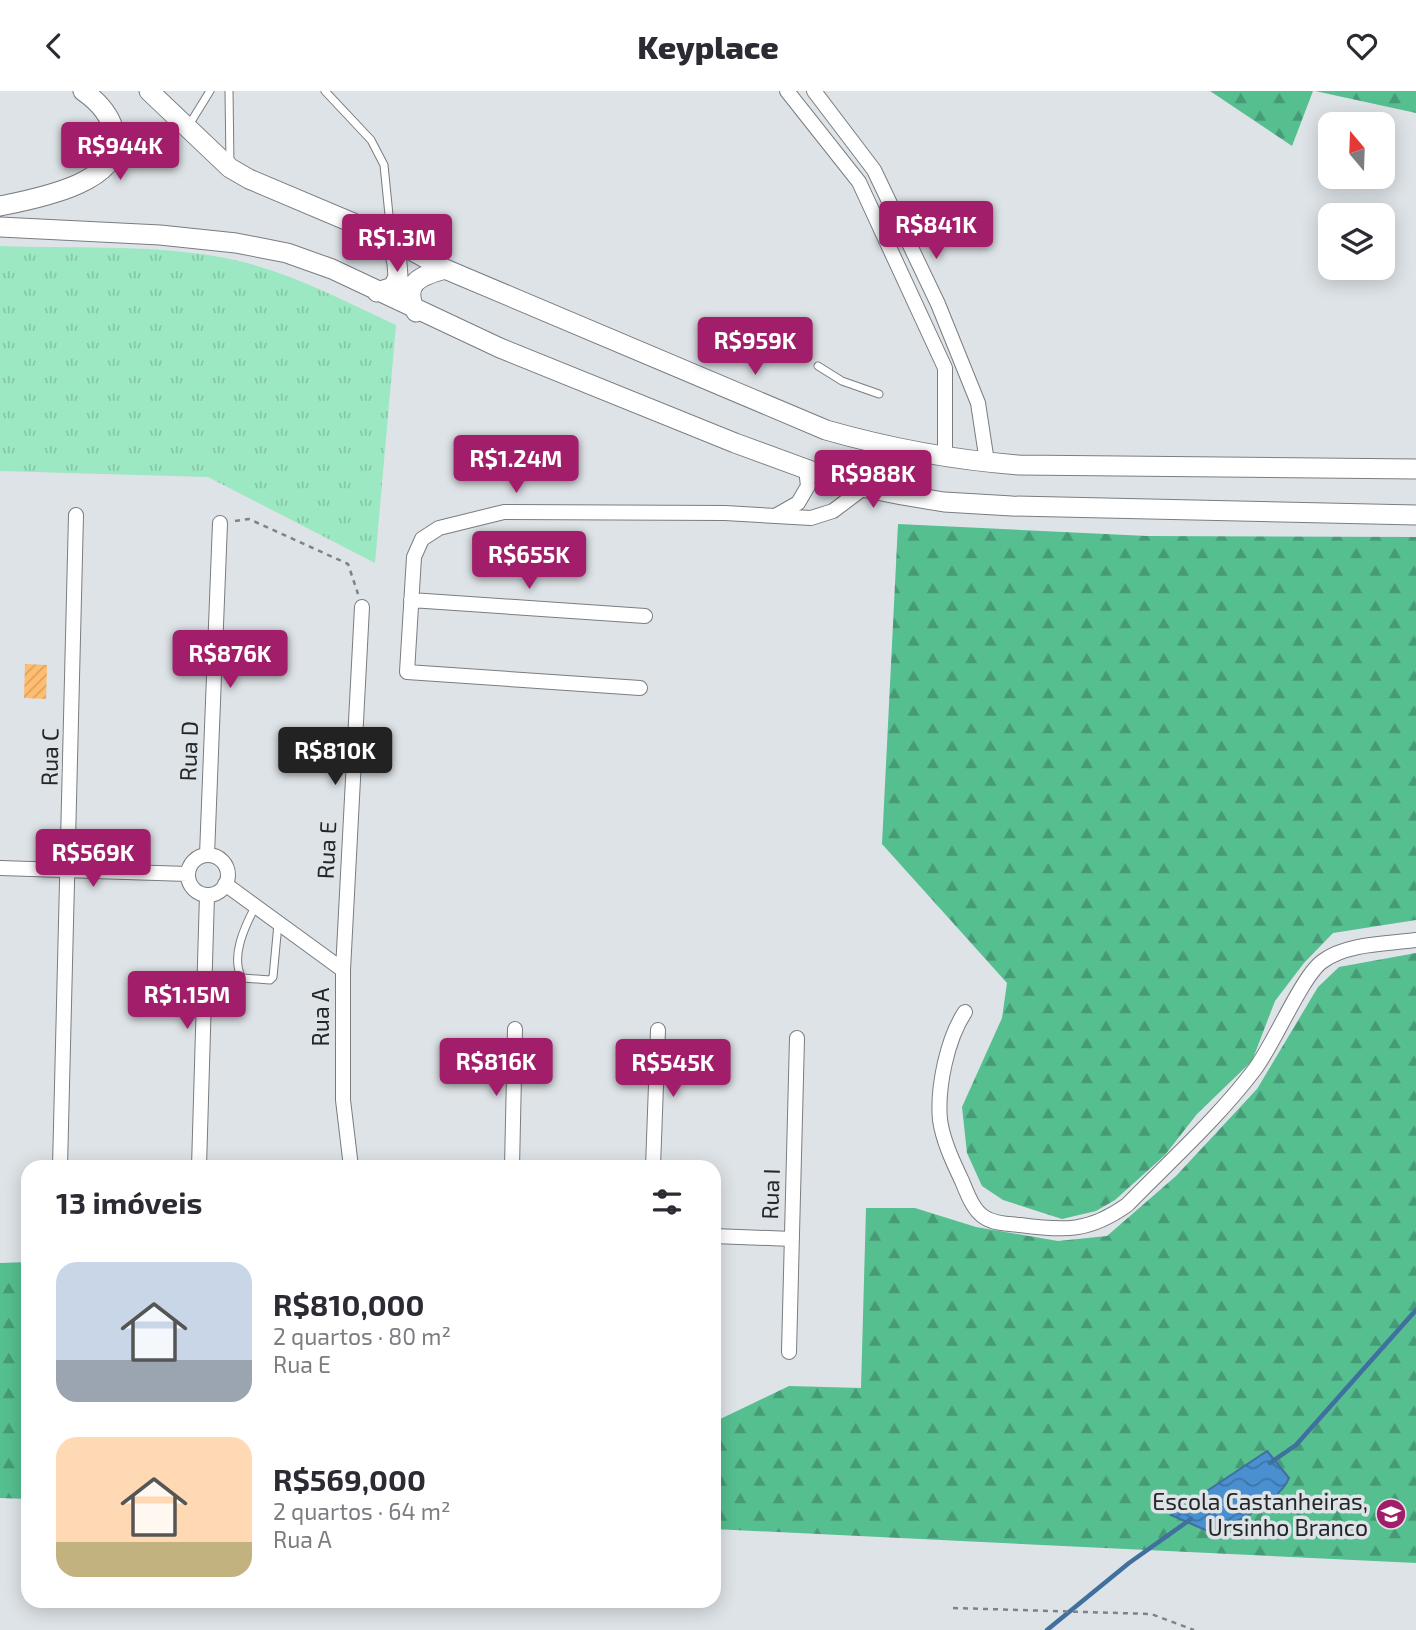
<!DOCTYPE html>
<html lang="pt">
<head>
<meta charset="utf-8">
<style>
	body { margin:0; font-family:"Exo 2",sans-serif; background:#f7f7f7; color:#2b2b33; height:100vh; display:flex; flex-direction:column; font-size:26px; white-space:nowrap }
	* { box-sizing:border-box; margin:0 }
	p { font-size:23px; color:#7c7c81 }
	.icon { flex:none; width:38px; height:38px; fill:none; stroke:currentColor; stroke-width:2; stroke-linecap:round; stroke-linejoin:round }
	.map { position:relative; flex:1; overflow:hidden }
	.panel { position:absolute; left:21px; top:1069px; width:700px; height:448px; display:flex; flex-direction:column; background:#fff; border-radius:21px; box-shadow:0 4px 18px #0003 }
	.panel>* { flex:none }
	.needle { width:46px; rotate:341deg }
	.controls { position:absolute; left:1318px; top:21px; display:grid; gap:14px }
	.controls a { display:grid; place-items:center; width:77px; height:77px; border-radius:14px; background:#fff; box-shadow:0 4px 18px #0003; font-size:35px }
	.price { position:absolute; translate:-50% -60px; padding:0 16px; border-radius:7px; background:#a31e6a; color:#fff; font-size:23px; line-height:46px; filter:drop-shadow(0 2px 4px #0008) }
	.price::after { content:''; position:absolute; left:50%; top:42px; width:21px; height:16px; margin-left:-10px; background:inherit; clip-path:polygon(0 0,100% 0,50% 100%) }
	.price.current { background:#222; color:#fff }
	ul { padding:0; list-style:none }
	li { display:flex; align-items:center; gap:21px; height:175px; padding:0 35px }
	li span { display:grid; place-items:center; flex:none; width:196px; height:140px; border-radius:21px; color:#555 }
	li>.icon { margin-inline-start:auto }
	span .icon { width:84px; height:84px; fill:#fffc; stroke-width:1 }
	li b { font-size:30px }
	h2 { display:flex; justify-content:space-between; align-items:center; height:84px; padding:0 35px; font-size:30px }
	header { display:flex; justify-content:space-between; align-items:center; height:91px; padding:0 35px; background:#fff; font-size:32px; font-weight:800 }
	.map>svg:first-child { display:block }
	.grass { fill:url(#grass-tufts) }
	.forest { fill:url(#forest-firs) }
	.water { fill:url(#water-waves); stroke:#3f709e; stroke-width:2 }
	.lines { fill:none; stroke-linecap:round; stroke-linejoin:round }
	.stream { stroke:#3f709e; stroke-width:4.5 }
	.building { fill:url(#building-hatch) }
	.service-casing { stroke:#797d81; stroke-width:9 }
	.minor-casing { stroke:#797d81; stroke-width:16 }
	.secondary-casing { stroke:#797d81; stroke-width:21 }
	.path { stroke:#808386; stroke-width:2.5; stroke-dasharray:5 5; stroke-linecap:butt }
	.service { stroke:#fff; stroke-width:7 }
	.minor { stroke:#fff; stroke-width:14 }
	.secondary { stroke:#fff; stroke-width:19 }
	.labels { text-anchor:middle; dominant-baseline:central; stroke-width:7; stroke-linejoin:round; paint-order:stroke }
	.street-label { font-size:23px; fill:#242628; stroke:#dee3e7 }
	.poi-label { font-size:23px; fill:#242628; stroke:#dee3e7; text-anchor:end }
</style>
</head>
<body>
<header><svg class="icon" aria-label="back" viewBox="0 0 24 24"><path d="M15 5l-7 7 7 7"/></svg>Keyplace<svg class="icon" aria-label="heart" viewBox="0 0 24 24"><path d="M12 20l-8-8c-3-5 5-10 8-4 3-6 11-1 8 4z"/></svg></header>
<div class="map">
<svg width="1416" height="1539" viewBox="0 0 1416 1539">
	<defs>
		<pattern id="grass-tufts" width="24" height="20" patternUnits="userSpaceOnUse" patternTransform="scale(1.75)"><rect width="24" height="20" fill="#9be8c2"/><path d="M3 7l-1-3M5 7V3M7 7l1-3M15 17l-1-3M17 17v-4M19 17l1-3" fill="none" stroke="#85c7a7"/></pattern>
		<pattern id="forest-firs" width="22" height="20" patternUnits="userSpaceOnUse" patternTransform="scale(1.75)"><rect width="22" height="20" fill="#55bf90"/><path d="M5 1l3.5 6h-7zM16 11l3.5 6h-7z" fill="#469b76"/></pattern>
		<pattern id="water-waves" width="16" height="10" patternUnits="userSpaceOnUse" patternTransform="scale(1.75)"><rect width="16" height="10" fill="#4a8fd0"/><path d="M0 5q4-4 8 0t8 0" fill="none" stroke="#3d75a9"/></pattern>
		<pattern id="building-hatch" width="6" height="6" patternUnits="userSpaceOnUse" patternTransform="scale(1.75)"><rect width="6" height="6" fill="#ffbd70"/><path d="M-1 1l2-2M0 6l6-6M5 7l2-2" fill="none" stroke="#daa261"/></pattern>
	</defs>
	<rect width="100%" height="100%" fill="#dee3e7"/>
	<path class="grass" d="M0 155C79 158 171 152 247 172 299 186 347 211 396 234L375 472 208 386 0 380Z"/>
	<path class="forest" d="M1210 0H1313L1292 55Z
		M1315 0H1416V22Z
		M898 433 1147 445 1416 446V829L1333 842 1304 872 1275 910 1252 970 1197 1023 1165 1064 1115 1109 1096 1120 1062 1128 1003 1109 982 1095 967 1062 962 1016 1002 927 1007 892 882 753Z
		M1416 862V1472L714 1438V1331L789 1295 861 1297 866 1117H915L976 1136 1058 1150 1107 1145 1176 1085 1257 998 1318 896 1339 876Z
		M28 1171V1408L0 1407V1172Z"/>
	<path class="water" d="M1267 1360 1289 1387C1283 1403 1256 1421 1239 1429 1228 1434 1220 1432 1210 1441L1171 1424Z"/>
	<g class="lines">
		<path class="stream" d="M1270 1372 1296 1354 1416 1219
			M1047 1539 1129 1472 1191 1428"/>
	</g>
	<path class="building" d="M25 573 47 574 46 608 24 607Z"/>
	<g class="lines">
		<g class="service-casing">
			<path id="service" d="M229 0 230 73
				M325 0 371 49 384 74 391 144
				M189 34 210 0
				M818 275 842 290 879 303
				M255 816C245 835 230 866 242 887L270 889 273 886 278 833"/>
		</g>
		<g class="minor-casing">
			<path id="minor" d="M787 0 859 91 945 277V365
				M814 0 874 79 938 213 978 312 987 371
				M777 424 798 412 808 395 806 378
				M411 509 645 525
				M640 597 407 581 414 466 422 448 439 437 504 421 725 422 811 427 833 420 865 396
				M207 764 220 432
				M188 784a20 20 0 1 1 40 0a20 20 0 1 1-40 0Z
				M0 777 188 783
				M225 793 343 879V1009L351 1076
				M343 879 362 516
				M965 921C947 948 937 997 940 1029 943 1050 953 1071 962 1090 967 1102 973 1119 984 1126 994 1133 1009 1133 1020 1134 1065 1140 1089 1141 1127 1114 1170 1070 1218 1027 1255 978 1274 953 1303 883 1323 870 1347 852 1388 853 1416 849
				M60 1076 76 424
				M199 1076 207 804
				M512 1076 515 938
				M653 1076 658 939
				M714 1145 792 1148
				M789 1261 797 947"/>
		</g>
		<g class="secondary-casing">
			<path id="secondary" d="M149 0 230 77 249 88 391 148 445 178 826 339C889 357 954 369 1019 374L1416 378
				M0 115C34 108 125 92 115 44 111 24 99 11 83 0
				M0 136 160 144 236 152 287 162 332 178 500 257 735 352 847 393 902 404 944 411 1012 415 1416 424
				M377 201 393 196 398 186 397 172 391 148
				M416 221C401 192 420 185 445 178"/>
		</g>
		<path class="path" d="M235 430 249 428 348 473 358 503
			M953 1517 1151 1523 1194 1539"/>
		<use href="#service" class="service"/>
		<use href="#minor" class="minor"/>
		<use href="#secondary" class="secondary"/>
	</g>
	<defs>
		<g id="school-disc" transform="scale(1.575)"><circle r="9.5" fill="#a31e6a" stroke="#dee3e7"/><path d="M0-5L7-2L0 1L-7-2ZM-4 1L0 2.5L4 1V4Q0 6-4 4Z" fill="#fff"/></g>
	</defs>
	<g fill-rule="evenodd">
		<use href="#school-disc" x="1391" y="1423"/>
	</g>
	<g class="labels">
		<g class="street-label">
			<text transform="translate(188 660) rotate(-88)">Rua D</text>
			<text transform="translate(49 666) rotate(-89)">Rua C</text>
			<text transform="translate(326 759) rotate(-87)">Rua E</text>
			<text transform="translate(320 926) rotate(-90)">Rua A</text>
			<text transform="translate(770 1103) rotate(-88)">Rua I</text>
		</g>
		<g class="poi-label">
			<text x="1368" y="1410">Escola Castanheiras,<tspan x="1368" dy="26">Ursinho Branco</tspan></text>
		</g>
	</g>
</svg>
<div class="controls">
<a><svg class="needle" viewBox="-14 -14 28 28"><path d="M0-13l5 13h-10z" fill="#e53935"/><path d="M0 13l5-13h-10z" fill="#7c7c81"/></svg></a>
<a><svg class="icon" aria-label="layers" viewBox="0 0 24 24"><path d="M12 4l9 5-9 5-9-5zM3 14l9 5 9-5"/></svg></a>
</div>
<b class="price" style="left:120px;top:91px">R$944K</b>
<b class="price" style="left:936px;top:170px">R$841K</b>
<b class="price" style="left:397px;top:183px">R$1.3M</b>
<b class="price" style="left:755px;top:286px">R$959K</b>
<b class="price" style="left:516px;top:404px">R$1.24M</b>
<b class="price" style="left:873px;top:419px">R$988K</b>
<b class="price" style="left:529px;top:500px">R$655K</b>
<b class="price" style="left:230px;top:599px">R$876K</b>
<b class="price current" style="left:335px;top:696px">R$810K</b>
<b class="price" style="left:93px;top:798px">R$569K</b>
<b class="price" style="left:187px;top:940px">R$1.15M</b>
<b class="price" style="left:496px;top:1007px">R$816K</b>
<b class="price" style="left:673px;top:1008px">R$545K</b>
<section class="panel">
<h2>13 imóveis<svg class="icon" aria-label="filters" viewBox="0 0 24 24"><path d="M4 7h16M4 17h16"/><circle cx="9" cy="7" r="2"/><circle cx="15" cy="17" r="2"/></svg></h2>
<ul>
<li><span style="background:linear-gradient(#c9d6e8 70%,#9aa5b1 0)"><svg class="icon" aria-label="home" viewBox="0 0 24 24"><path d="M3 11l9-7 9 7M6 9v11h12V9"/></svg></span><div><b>R$810,000</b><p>2 quartos · 80 m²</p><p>Rua E</p></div></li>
<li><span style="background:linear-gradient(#ffd9b3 75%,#c2b280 0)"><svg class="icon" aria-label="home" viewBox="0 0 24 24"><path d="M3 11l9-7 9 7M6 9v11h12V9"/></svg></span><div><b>R$569,000</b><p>2 quartos · 64 m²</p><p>Rua A</p></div></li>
</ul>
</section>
</div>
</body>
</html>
